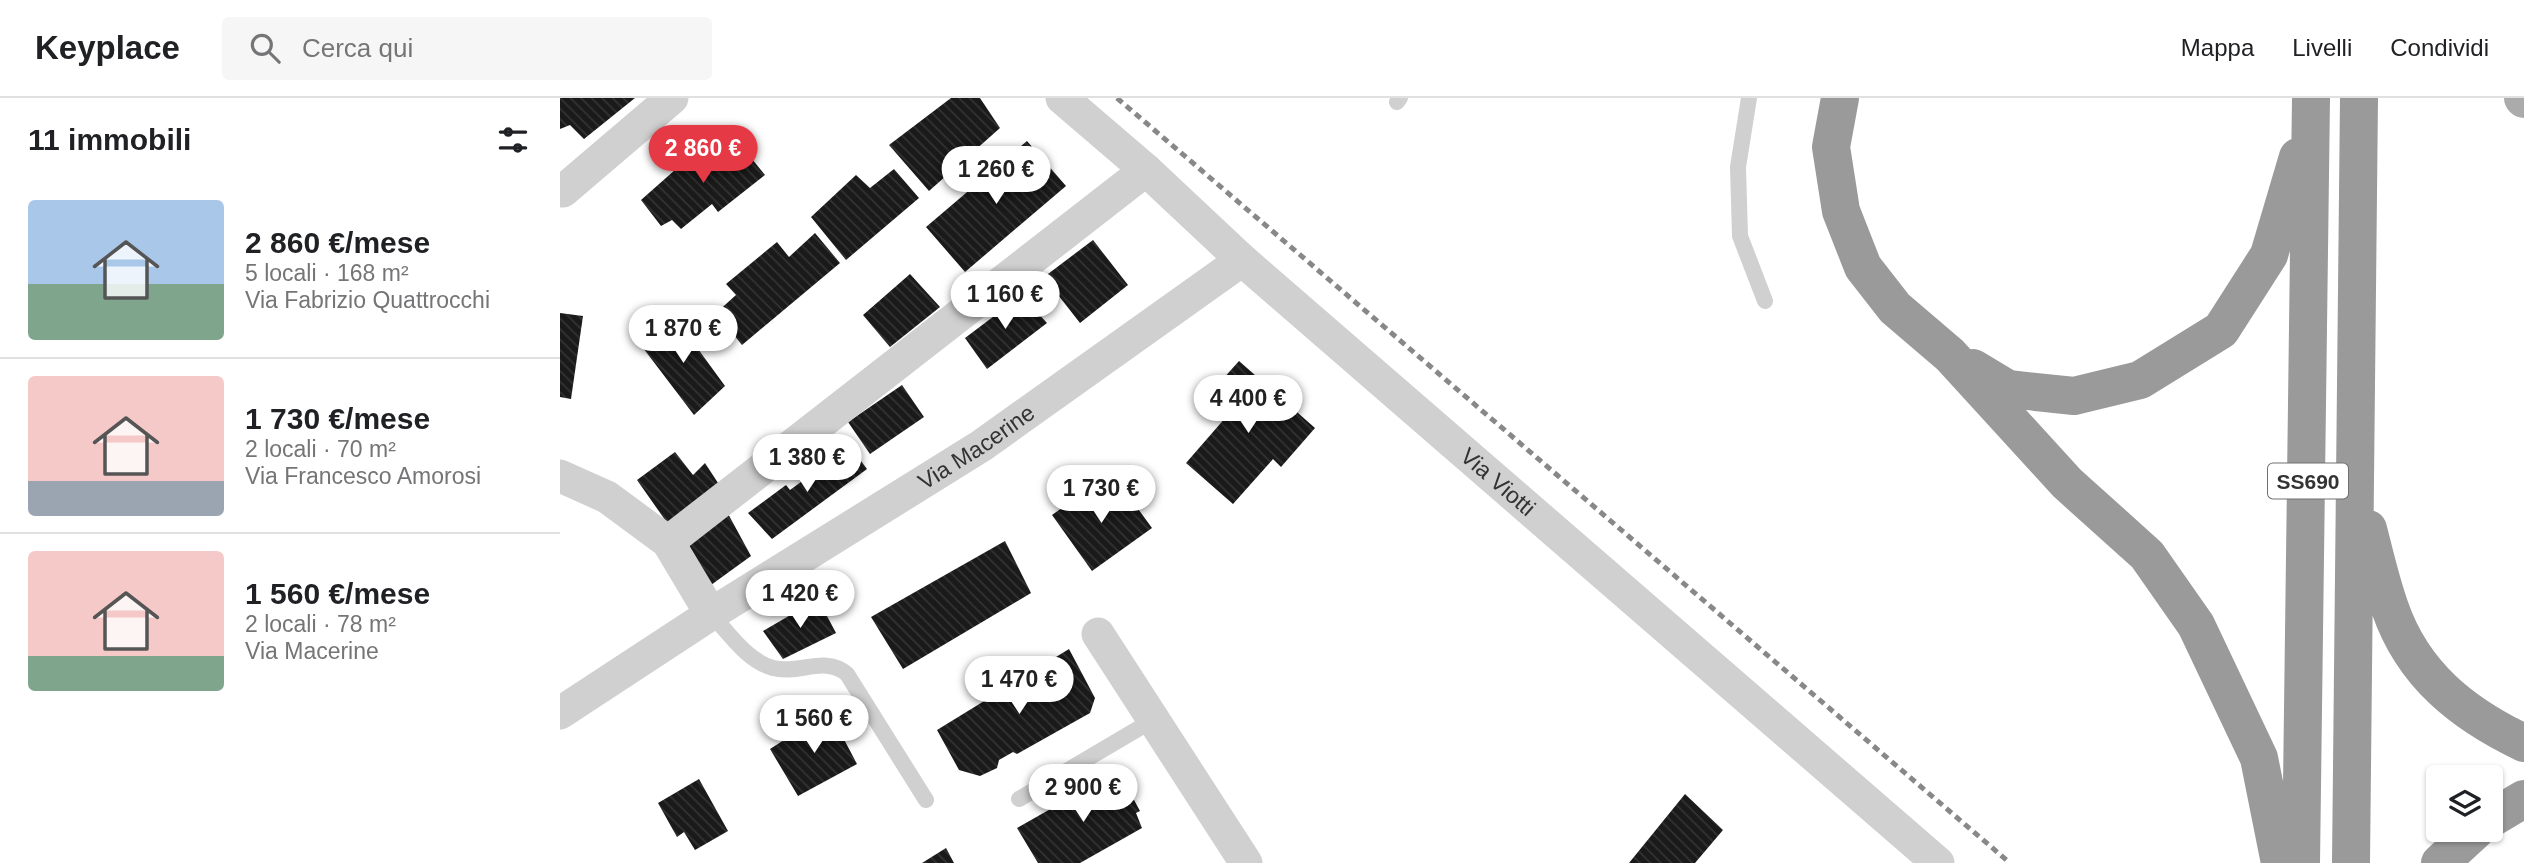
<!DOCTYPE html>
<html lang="it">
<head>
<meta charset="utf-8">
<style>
	body { margin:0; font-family:Arial,sans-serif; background:#f6f6f6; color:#202124; height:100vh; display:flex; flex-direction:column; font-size:26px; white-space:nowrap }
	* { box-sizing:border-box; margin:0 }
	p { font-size:23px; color:#757577 }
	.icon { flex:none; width:38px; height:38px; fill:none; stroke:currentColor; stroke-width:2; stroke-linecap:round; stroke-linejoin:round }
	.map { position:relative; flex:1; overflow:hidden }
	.sheet { display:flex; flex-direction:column; background:#fff; width:560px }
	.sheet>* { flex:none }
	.buttons { position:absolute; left:1866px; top:667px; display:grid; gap:14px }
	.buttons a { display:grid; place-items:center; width:77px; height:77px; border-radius:7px; background:#fff; box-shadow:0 2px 5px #0004; font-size:35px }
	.price { position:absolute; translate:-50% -60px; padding:0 16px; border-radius:24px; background:#fff; color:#222; font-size:23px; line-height:46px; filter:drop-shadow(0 2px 4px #0008) }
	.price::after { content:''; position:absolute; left:50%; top:42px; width:21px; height:16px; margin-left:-10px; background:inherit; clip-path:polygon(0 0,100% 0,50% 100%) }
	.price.selected { background:#e63946; color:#fff }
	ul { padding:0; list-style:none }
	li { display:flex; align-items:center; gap:21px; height:175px; padding:0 28px }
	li+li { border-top:2px solid #e0e0e0 }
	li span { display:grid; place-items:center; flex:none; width:196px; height:140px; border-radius:7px; color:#555 }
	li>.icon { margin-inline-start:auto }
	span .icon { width:84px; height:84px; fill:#fffc; stroke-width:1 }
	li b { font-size:30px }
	h2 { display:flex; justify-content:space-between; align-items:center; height:84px; padding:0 28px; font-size:30px }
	header { display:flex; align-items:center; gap:42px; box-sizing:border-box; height:98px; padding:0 35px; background:#fff; border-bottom:2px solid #e0e0e0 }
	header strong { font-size:33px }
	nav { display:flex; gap:38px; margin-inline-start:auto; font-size:24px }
	.search { width:490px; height:63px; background:#f6f6f6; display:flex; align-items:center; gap:18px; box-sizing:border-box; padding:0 24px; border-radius:7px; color:#757577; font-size:26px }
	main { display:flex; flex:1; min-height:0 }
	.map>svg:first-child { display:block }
	.building { fill:url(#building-back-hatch) }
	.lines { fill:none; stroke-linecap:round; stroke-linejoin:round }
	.lane { stroke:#d0d0d0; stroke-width:16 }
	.street { stroke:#d0d0d0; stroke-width:33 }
	.primary { stroke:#ababab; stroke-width:38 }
	.highway { stroke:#9a9a9a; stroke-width:38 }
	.rail { stroke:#888; stroke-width:5; stroke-dasharray:7 5; stroke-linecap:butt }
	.labels { text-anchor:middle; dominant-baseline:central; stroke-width:7; stroke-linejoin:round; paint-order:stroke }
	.shield { fill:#fff; stroke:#707070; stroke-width:2 }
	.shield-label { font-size:21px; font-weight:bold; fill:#333 }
	.street-label { font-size:23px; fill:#333; stroke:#fff }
</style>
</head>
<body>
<header>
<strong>Keyplace</strong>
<div class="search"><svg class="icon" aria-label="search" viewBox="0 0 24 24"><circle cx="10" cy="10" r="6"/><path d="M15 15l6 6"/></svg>Cerca qui</div>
<nav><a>Mappa</a><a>Livelli</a><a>Condividi</a></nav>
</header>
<main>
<section class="sheet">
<h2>11 immobili<svg class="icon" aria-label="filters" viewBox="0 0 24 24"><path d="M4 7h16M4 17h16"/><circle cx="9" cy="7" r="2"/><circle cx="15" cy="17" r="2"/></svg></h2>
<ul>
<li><span style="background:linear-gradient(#a9c7e8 60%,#7fa58c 0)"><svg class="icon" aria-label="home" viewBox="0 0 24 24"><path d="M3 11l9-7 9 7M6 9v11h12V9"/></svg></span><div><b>2 860 €/mese</b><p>5 locali · 168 m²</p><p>Via Fabrizio Quattrocchi</p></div></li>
<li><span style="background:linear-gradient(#f6c9c9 75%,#9aa5b1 0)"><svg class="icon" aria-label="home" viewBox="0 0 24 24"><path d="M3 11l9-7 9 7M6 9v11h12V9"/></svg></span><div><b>1 730 €/mese</b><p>2 locali · 70 m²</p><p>Via Francesco Amorosi</p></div></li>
<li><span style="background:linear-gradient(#f6c9c9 75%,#7fa58c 0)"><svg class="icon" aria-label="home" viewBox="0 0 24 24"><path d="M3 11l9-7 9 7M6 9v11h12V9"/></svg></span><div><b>1 560 €/mese</b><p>2 locali · 78 m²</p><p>Via Macerine</p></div></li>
</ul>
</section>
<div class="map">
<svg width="1964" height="765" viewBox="0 0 1964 765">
	<defs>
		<pattern id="building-back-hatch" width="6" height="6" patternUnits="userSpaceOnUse" patternTransform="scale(1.75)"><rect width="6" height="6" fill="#1a1a1a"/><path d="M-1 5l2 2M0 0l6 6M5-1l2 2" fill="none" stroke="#333"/></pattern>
	</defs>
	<rect width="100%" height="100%" fill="#fff"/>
	<path class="building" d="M0 0H75L24 41 10 27 0 31Z
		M391 0H420L440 30 369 93 329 47Z
		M174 39 205 77 158 114 152 106 121 131 112 122 101 128 81 102 133 56 139 61Z
		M467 43 506 88 405 174 366 129Z
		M334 71 359 100 286 162 251 119 296 77 310 90Z
		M255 135 280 165 182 247 156 215 176 197 166 186 217 144 229 159Z
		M533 142 568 187 520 225 484 179Z
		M350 176 380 209 330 249 303 217Z
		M462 197 487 225 427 271 405 240Z
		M0 215 23 218 11 301 0 299Z
		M114 218 165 288 134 317 80 246Z
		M679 263 755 330 721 369 713 361 673 406 626 365 673 311 653 292Z
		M342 287 364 319 310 356 288 324Z
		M290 348 307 371 212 441 188 415 226 387 230 392Z
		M115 354 133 377 145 365 160 388 110 429 77 382Z
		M538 384 552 403 565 393 592 430 532 473 492 417Z
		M166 412 191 458 151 487 125 446Z
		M445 443 471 495 343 571 311 519Z
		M258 501 276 535 223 561 203 533Z
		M509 551 535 600 530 615 457 656 453 654 439 662 437 670 420 678 399 672 377 632Z
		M269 613 297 666 238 698 210 651Z
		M552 676 564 691 567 689 580 713 576 715 582 730 520 765H478L457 730Z
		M139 681 168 733 135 752 124 734 117 739 98 705Z
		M1125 696 1163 732 1135 765H1069Z
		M386 750 394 765H362Z"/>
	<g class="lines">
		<path class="lane" d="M1189 0 1178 69 1180 138 1205 203
			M837 4 840 0
			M151 516C169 535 187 563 213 570 239 577 265 557 287 576L366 702
			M459 701 593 622"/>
		<g class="street">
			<path id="s1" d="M502 0 586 72 682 162 1378 765"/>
			<path d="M3 93 112 0"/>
			<path d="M0 378 47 399 108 444 151 516"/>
			<path d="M108 444 586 72"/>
			<path d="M538 536 686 765"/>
			<path id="s2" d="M0 615 151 516 421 348 682 162"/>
		</g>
		<path class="primary" d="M1963 0 1964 1"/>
		<path class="highway" d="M1280 0 1271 49 1281 113 1303 169 1335 210 1390 257 1507 385 1587 457 1636 527 1699 660 1720 765
			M1413 270 1448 291 1514 298 1580 282 1661 232 1709 157 1738 59
			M1808 431C1815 458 1821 485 1830 510 1853 577 1903 616 1964 645
			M1930 721 1964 701
			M1741 765 1751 0
			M1791 765 1799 0
			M1880 765 1916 732"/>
		<path class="rail" d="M557 0 1450 765"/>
	</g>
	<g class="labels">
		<rect class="shield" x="1708" y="365.5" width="80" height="35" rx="5"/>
		<g class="shield-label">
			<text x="1748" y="383">SS690</text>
		</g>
		<g class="street-label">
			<text stroke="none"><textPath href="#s2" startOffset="494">Via Macerine</textPath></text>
			<text stroke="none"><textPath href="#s1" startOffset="581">Via Viotti</textPath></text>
		</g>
	</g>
</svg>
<div class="buttons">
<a><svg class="icon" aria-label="layers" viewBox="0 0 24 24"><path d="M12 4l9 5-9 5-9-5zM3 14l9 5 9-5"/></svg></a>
</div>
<b class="price selected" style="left:143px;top:87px">2 860 €</b>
<b class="price" style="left:436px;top:108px">1 260 €</b>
<b class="price" style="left:445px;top:233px">1 160 €</b>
<b class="price" style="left:123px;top:267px">1 870 €</b>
<b class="price" style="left:688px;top:337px">4 400 €</b>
<b class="price" style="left:247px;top:396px">1 380 €</b>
<b class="price" style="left:541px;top:427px">1 730 €</b>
<b class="price" style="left:240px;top:532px">1 420 €</b>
<b class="price" style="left:459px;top:618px">1 470 €</b>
<b class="price" style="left:254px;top:657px">1 560 €</b>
<b class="price" style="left:523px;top:726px">2 900 €</b>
</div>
</main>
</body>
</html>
